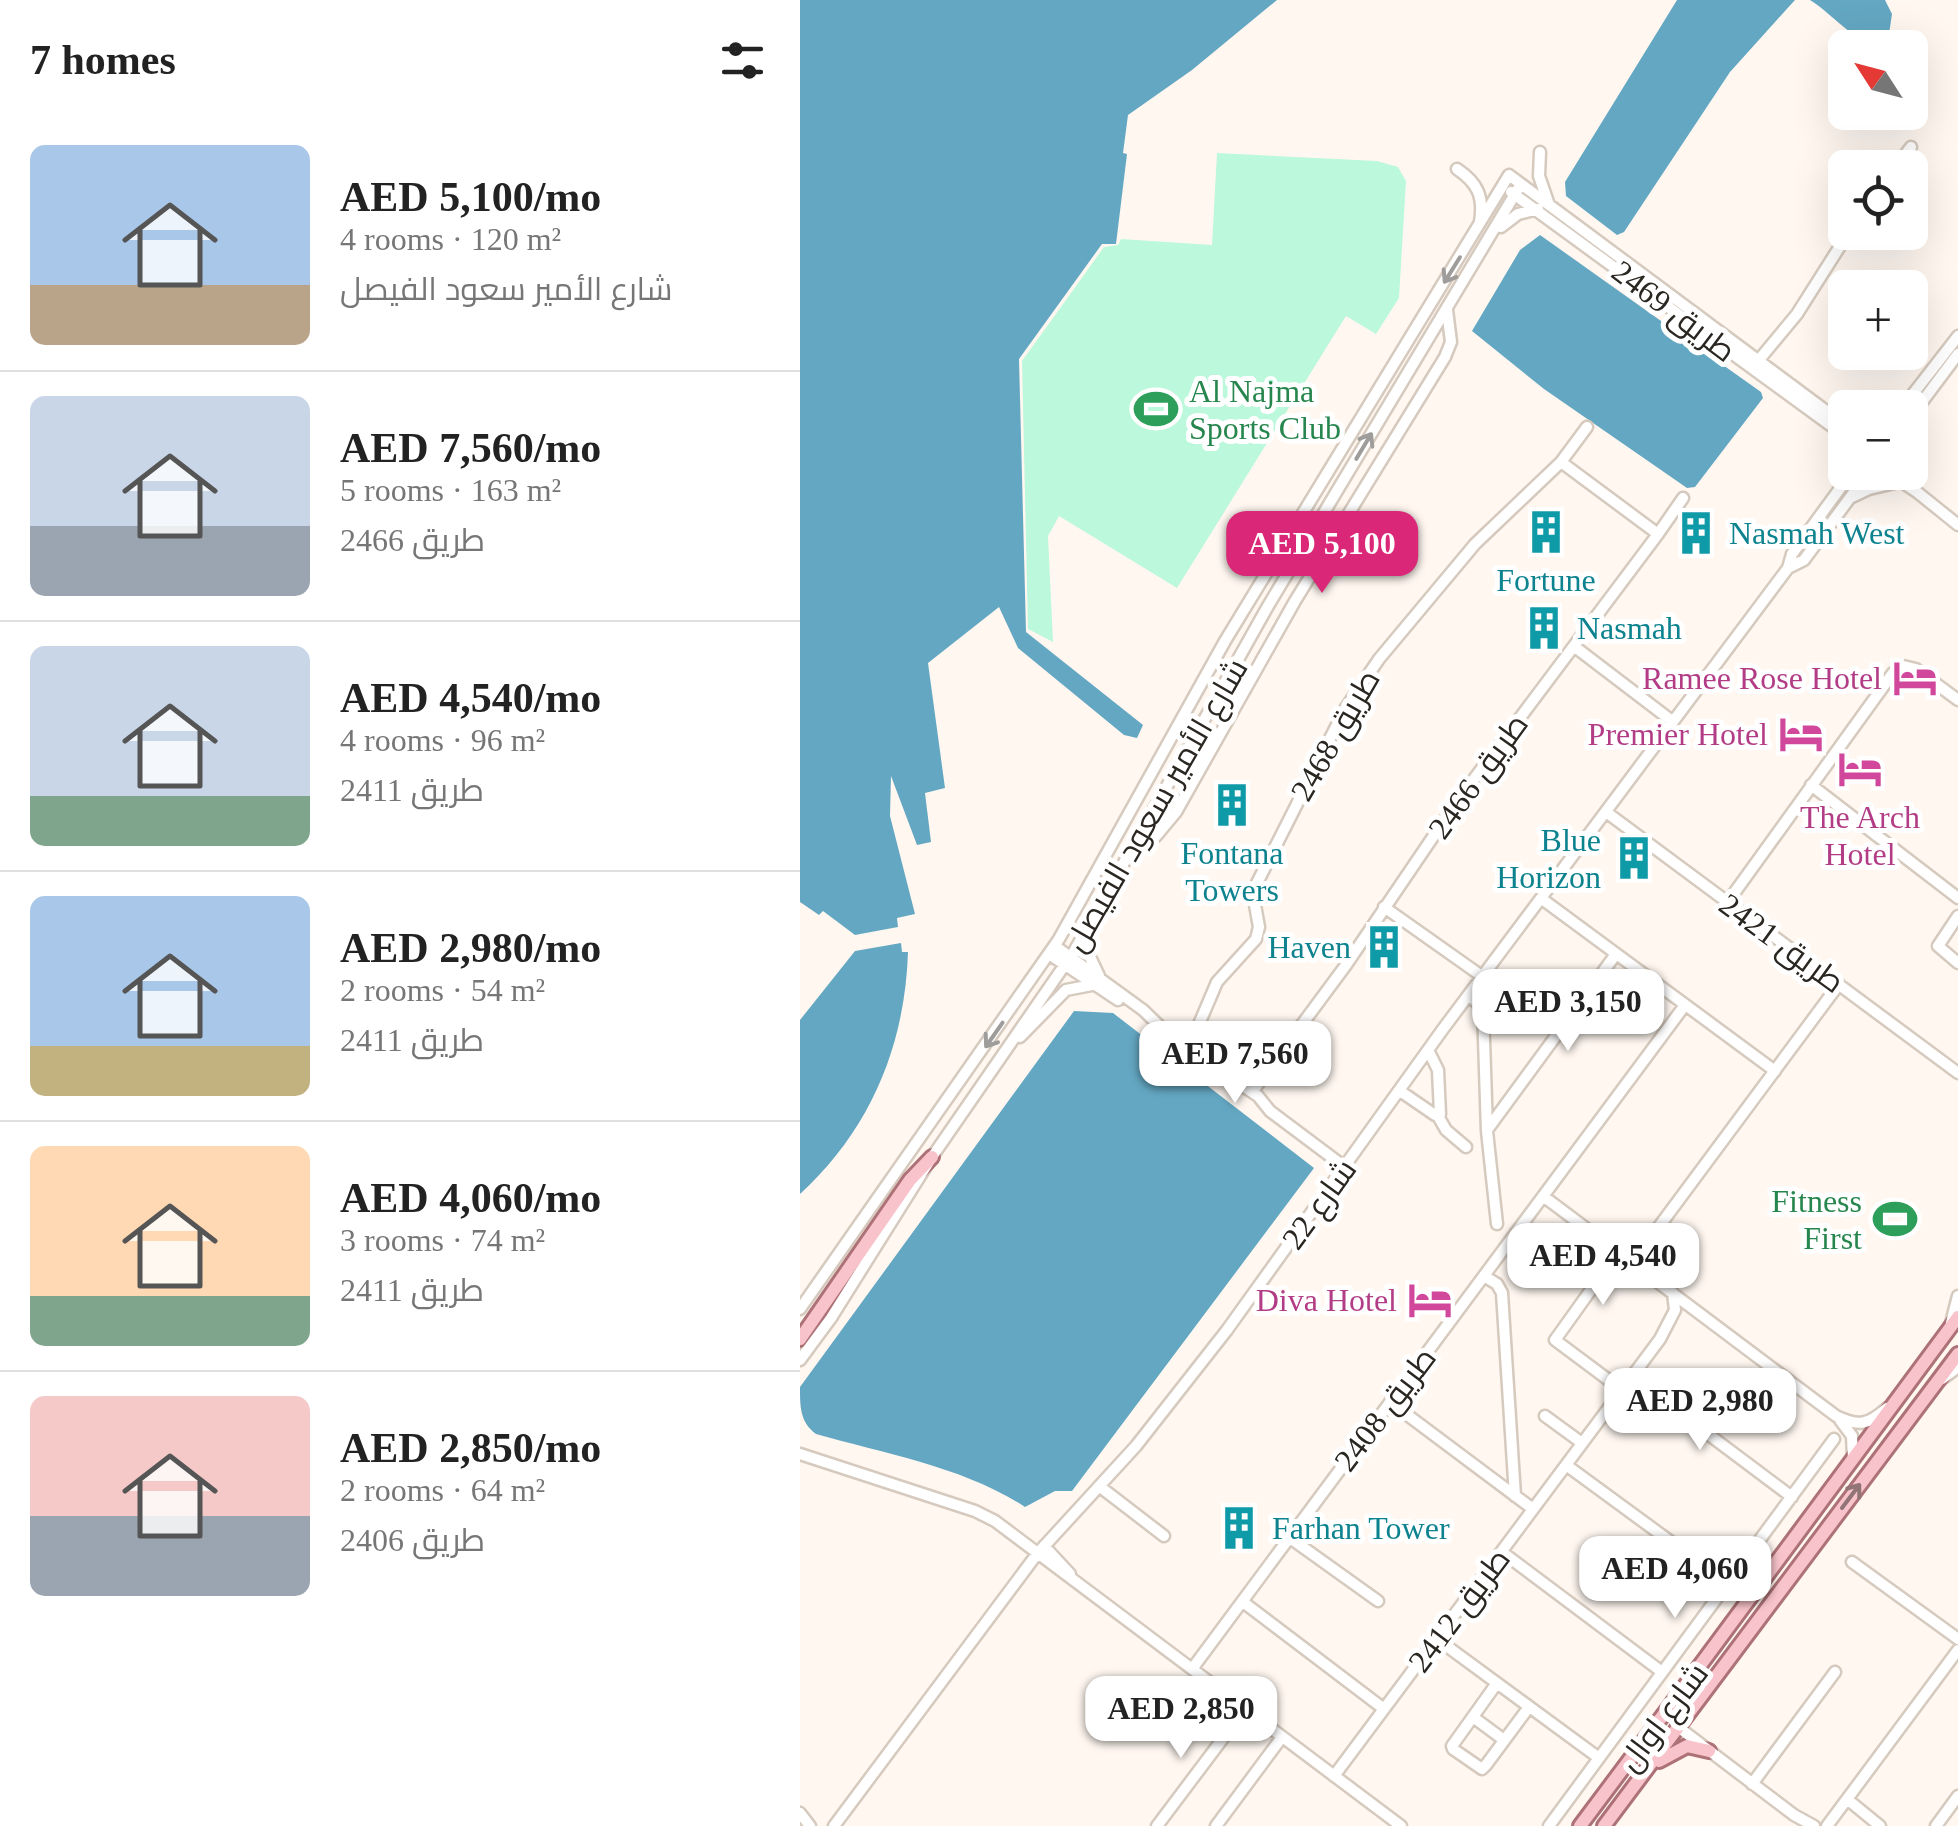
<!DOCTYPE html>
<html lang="en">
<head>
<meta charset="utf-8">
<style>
	body { margin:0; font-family:"Times New Roman",Cairo,serif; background:#f6f6f6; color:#222; height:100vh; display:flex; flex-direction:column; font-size:38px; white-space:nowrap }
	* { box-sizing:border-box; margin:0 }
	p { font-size:32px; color:#767676 }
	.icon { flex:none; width:55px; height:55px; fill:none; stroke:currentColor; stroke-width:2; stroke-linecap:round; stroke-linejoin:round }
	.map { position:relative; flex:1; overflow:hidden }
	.panel { display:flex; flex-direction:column; background:#fff; width:800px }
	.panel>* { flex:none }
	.needle { width:65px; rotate:306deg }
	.controls { position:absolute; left:1028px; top:30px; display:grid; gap:20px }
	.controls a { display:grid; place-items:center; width:100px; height:100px; border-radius:15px; background:#fff; box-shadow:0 10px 40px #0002; font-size:50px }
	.price { position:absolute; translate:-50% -85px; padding:0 22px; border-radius:20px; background:#fff; color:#222; font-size:32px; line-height:65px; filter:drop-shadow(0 2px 5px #0008) }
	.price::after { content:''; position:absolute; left:50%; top:60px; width:30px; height:22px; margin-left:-15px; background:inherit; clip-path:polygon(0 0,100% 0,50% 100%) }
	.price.current { background:#db2777; color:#fff }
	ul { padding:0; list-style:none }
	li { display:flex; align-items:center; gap:30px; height:250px; padding:0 30px }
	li+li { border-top:2px solid #e0e0e0 }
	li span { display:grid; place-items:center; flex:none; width:280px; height:200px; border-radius:15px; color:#555 }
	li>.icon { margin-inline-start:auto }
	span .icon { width:120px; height:120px; fill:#fffc; stroke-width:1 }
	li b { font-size:42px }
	h2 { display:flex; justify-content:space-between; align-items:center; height:120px; padding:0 30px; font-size:42px }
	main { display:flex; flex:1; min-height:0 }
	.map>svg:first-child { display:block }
	.green { fill:#bcf8db }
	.water { fill:#64a7c2 }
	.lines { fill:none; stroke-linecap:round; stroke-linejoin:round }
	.minor-casing { stroke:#d6cabe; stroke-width:15 }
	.major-casing { stroke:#ad7277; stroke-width:18 }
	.minor { stroke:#fff; stroke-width:10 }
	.major { stroke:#f8c3ca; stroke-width:12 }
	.oneway { stroke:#9f9d9b }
	.oneway2 { stroke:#917476 }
	.labels { text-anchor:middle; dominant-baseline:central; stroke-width:10; stroke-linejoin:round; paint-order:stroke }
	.street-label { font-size:32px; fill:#2a2621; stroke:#fff }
	.leisure-label { font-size:32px; fill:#27864d; stroke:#fff; text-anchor:start }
	.culture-label { font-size:32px; fill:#0d838f; stroke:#fff; text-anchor:start }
	.hotel-label { font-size:32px; fill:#b23c85; stroke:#fff; text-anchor:end }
</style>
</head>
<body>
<main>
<section class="panel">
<h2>7 homes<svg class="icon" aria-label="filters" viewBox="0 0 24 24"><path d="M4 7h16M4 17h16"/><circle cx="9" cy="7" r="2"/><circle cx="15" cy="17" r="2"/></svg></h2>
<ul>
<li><span style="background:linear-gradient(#a9c7e8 70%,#b9a48a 0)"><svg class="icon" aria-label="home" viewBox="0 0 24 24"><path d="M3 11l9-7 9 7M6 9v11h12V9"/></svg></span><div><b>AED 5,100/mo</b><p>4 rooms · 120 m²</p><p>شارع الأمير سعود الفيصل</p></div></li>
<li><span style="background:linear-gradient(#c9d6e8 65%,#9aa5b1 0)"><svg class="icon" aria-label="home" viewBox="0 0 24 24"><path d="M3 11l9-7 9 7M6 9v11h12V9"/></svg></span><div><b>AED 7,560/mo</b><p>5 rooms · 163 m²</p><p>طريق 2466</p></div></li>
<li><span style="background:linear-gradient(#c9d6e8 75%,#7fa58c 0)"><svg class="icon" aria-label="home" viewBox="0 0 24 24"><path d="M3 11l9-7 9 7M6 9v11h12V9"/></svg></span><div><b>AED 4,540/mo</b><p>4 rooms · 96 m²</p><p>طريق 2411</p></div></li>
<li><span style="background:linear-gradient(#a9c7e8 75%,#c2b280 0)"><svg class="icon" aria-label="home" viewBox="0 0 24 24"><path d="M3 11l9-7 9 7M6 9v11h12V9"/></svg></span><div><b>AED 2,980/mo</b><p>2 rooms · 54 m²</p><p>طريق 2411</p></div></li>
<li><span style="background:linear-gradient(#ffd9b3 75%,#7fa58c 0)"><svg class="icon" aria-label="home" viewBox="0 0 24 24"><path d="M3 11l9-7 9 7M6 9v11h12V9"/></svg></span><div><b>AED 4,060/mo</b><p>3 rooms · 74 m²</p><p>طريق 2411</p></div></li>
<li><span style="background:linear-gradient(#f6c9c9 60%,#9aa5b1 0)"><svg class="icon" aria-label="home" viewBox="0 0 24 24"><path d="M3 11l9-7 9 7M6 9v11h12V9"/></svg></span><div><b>AED 2,850/mo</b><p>2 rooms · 64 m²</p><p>طريق 2406</p></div></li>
</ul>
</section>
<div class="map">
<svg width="1158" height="1826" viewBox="0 0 1158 1826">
	<rect width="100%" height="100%" fill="#fff7f0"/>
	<path class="green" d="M417 153 577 161 598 167 606 181 599 298 576 334 546 316 377 588 259 516 248 536 253 642 228 629 222 361 304 247 318 245 321 239 412 245Z"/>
	<path class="water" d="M0 0H477L392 70 328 115 323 153 327 154 316 244H302L219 359 226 632 343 725 337 738 324 735 218 648 199 607 128 663 145 788 125 793 131 842 117 845 91 776 90 816 115 914 97 918 98 927 55 935 23 911 19 915 0 902Z
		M877 0H995L930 72 824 232 817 235 766 196 765 182Z
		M1010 0H1085L1092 14 1089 34 1095 41 1090 47C1057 48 1037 17 1010 0Z
		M740 235 961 392 963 398 895 487 887 488 744 389 672 331 720 250Z
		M101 943 102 952H108C105 1046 70 1130 0 1194V1020L55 951Z
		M274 1011 313 1013 514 1168 272 1491H255L225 1507C164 1467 86 1454 16 1434 0 1422 0 1407 0 1387Z"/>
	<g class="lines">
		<g class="minor-casing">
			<path id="minor" d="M740 152 739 176 749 205
				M1095 168 1111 147
				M657 169C678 183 684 197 680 222
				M711 192 1045 436
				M701 227 718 214 738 209
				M958 361 997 314 1049 232
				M1102 408 1158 336
				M1110 418 1158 354
				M1087 472 1117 492
				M1102 472 1117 492 1158 525
				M1052 497 1069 489 1099 482
				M858 534 883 498
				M988 568 1004 560 1069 472
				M775 647 872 721
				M1011 785 1158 898
				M806 812 1158 1073
				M330 854 356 836 376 812 495 601 645 357 651 342 647 310
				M742 899 975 1071
				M927 903 1093 673 1103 666 1116 669 1158 700
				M584 907 683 977
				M1158 916 1138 946 1158 963
				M289 930V955L299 976
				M255 946 343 1010 375 1041 458 1096 470 1111 546 1168
				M249 954 318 1000
				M669 995 683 1009 687 1131 697 1224
				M220 1037 266 990 292 985
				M388 1050 417 982 456 939 459 927 453 894 457 883 545 709 579 659 675 544 761 462 787 427
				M600 1091 635 1115 640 1114 638 1070 628 1050
				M452 1092 546 965 656 803 858 534 761 462
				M638 1116 646 1130 666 1147
				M687 1130 816 954
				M743 1196 1036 1416C1059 1427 1068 1425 1087 1408
				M818 1252 755 1340 822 1390
				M832 1263 1039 984
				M684 1276 697 1284 702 1293 715 1496
				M0 1309 259 939 425 641 709 175 1045 425
				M1151 1323 1158 1296
				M0 1360 31 1318 132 1157 275 950 468 606 721 184
				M832 1377 992 1497
				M1142 1379 1158 1367
				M590 1402 733 1509
				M745 1416 782 1443
				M1040 1420 1052 1436 1053 1458
				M0 1454 175 1511 195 1521 601 1826
				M766 1465 927 1583
				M299 1486 364 1536
				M490 1538 578 1601
				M244 1546 270 1574
				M702 1552 862 1672
				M1052 1562 1158 1639
				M443 1602 584 1709
				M637 1639 799 1758
				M392 1669 885 1005
				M697 1683 652 1746 653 1749 682 1769 686 1765 729 1707
				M673 1717 704 1740
				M878 1727 994 1815 1014 1826
				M534 1776 860 1339 875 1310 873 1293
				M952 1784 1035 1672
				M1047 1799 1080 1826
				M0 1813 10 1826
				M34 1826 237 1554 336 1446 427 1330 643 1029 988 568 992 554 1052 472
				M357 1826 445 1709
				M416 1826 482 1737
				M749 1826 1034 1439
				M1027 1826 1158 1650
				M1136 1826 1158 1796"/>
		</g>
		<g class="major-casing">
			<path id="major" d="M0 1339 110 1180 132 1157
				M879 1716 903 1678
				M859 1761 887 1746 909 1751
				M780 1826C907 1657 1033 1487 1158 1317
				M804 1826 1158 1354"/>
		</g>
		<use href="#minor" class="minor"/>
		<use href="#major" class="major"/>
	</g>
	<defs><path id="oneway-shaft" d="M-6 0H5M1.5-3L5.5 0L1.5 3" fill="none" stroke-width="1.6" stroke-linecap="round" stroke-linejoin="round" transform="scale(2.5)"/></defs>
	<g class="oneway">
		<use href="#oneway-shaft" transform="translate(652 270) rotate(122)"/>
		<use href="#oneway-shaft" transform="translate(564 446) rotate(-59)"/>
		<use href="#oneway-shaft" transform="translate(194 1035) rotate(125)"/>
	</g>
	<use class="oneway2" href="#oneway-shaft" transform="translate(1051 1496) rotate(-53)"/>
	<defs>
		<g id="stadium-bare" transform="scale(3.45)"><path d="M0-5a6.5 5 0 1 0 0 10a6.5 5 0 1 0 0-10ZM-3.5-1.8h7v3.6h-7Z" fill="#2e9e5b" stroke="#fff" stroke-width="2.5" paint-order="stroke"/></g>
		<g id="building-bare" transform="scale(3.45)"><path d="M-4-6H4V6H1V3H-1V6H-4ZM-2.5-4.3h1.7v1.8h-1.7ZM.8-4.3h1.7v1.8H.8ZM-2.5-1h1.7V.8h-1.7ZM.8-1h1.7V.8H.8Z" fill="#0f9aa8" stroke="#fff" stroke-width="2.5" paint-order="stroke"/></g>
		<g id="hotel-bare" transform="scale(3.45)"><path d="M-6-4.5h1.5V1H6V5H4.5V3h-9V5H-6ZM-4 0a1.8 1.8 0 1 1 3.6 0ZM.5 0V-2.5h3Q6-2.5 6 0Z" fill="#d1479c" stroke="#fff" stroke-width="2.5" paint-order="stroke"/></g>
	</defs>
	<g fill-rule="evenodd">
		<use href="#stadium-bare" x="356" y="409"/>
		<use href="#building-bare" x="746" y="532"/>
		<use href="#building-bare" x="896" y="533"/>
		<use href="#building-bare" x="744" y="628"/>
		<use href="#hotel-bare" x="1115" y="678"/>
		<use href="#hotel-bare" x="1001" y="734"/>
		<use href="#hotel-bare" x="1060" y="769"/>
		<use href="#building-bare" x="432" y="805"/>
		<use href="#building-bare" x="834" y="858"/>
		<use href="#building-bare" x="584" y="947"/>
		<use href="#stadium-bare" x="1095" y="1219"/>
		<use href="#hotel-bare" x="630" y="1300"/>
		<use href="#building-bare" x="439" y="1528"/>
	</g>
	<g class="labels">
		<g class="street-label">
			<text transform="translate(874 311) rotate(37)">طريق 2469</text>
			<text transform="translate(535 735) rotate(-60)">طريق 2468</text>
			<text transform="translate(678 776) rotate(-54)">طريق 2466</text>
			<text transform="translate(356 805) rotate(-60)">شارع الأمير سعود الفيصل</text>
			<text transform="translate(982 943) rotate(36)">طريق 2421</text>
			<text transform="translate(519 1204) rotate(-54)">شارع 22</text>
			<text transform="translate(585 1409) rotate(-53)">طريق 2408</text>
			<text transform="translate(659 1610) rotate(-53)">طريق 2412</text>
			<text transform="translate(863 1717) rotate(-53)">شارع اوال</text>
		</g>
		<g class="leisure-label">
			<text x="389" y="391">Al Najma<tspan x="389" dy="37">Sports Club</tspan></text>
			<text x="1062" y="1201" text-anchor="end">Fitness<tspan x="1062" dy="37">First</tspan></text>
		</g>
		<g class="culture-label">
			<text x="929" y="533">Nasmah West</text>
			<text x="746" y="580" text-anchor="middle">Fortune</text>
			<text x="777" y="628">Nasmah</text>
			<text x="801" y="840" text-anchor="end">Blue<tspan x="801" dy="37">Horizon</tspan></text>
			<text x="432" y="853" text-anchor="middle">Fontana<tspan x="432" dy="37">Towers</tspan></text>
			<text x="551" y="947" text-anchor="end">Haven</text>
			<text x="472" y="1528">Farhan Tower</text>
		</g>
		<g class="hotel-label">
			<text x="1082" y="678">Ramee Rose Hotel</text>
			<text x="968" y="734">Premier Hotel</text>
			<text x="1060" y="817" text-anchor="middle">The Arch<tspan x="1060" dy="37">Hotel</tspan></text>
			<text x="597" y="1300">Diva Hotel</text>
		</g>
	</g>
</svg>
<div class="controls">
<a><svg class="needle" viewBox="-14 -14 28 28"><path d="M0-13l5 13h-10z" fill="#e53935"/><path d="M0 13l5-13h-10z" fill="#767676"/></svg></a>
<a><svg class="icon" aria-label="locate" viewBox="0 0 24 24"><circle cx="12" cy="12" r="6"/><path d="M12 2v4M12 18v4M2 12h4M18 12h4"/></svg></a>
<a>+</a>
<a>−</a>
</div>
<b class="price current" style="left:522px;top:596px">AED 5,100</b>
<b class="price" style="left:768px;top:1054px">AED 3,150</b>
<b class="price" style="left:435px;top:1106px">AED 7,560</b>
<b class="price" style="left:803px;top:1308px">AED 4,540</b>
<b class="price" style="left:900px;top:1453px">AED 2,980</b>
<b class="price" style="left:875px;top:1621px">AED 4,060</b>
<b class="price" style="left:381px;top:1761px">AED 2,850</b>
</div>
</main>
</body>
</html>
